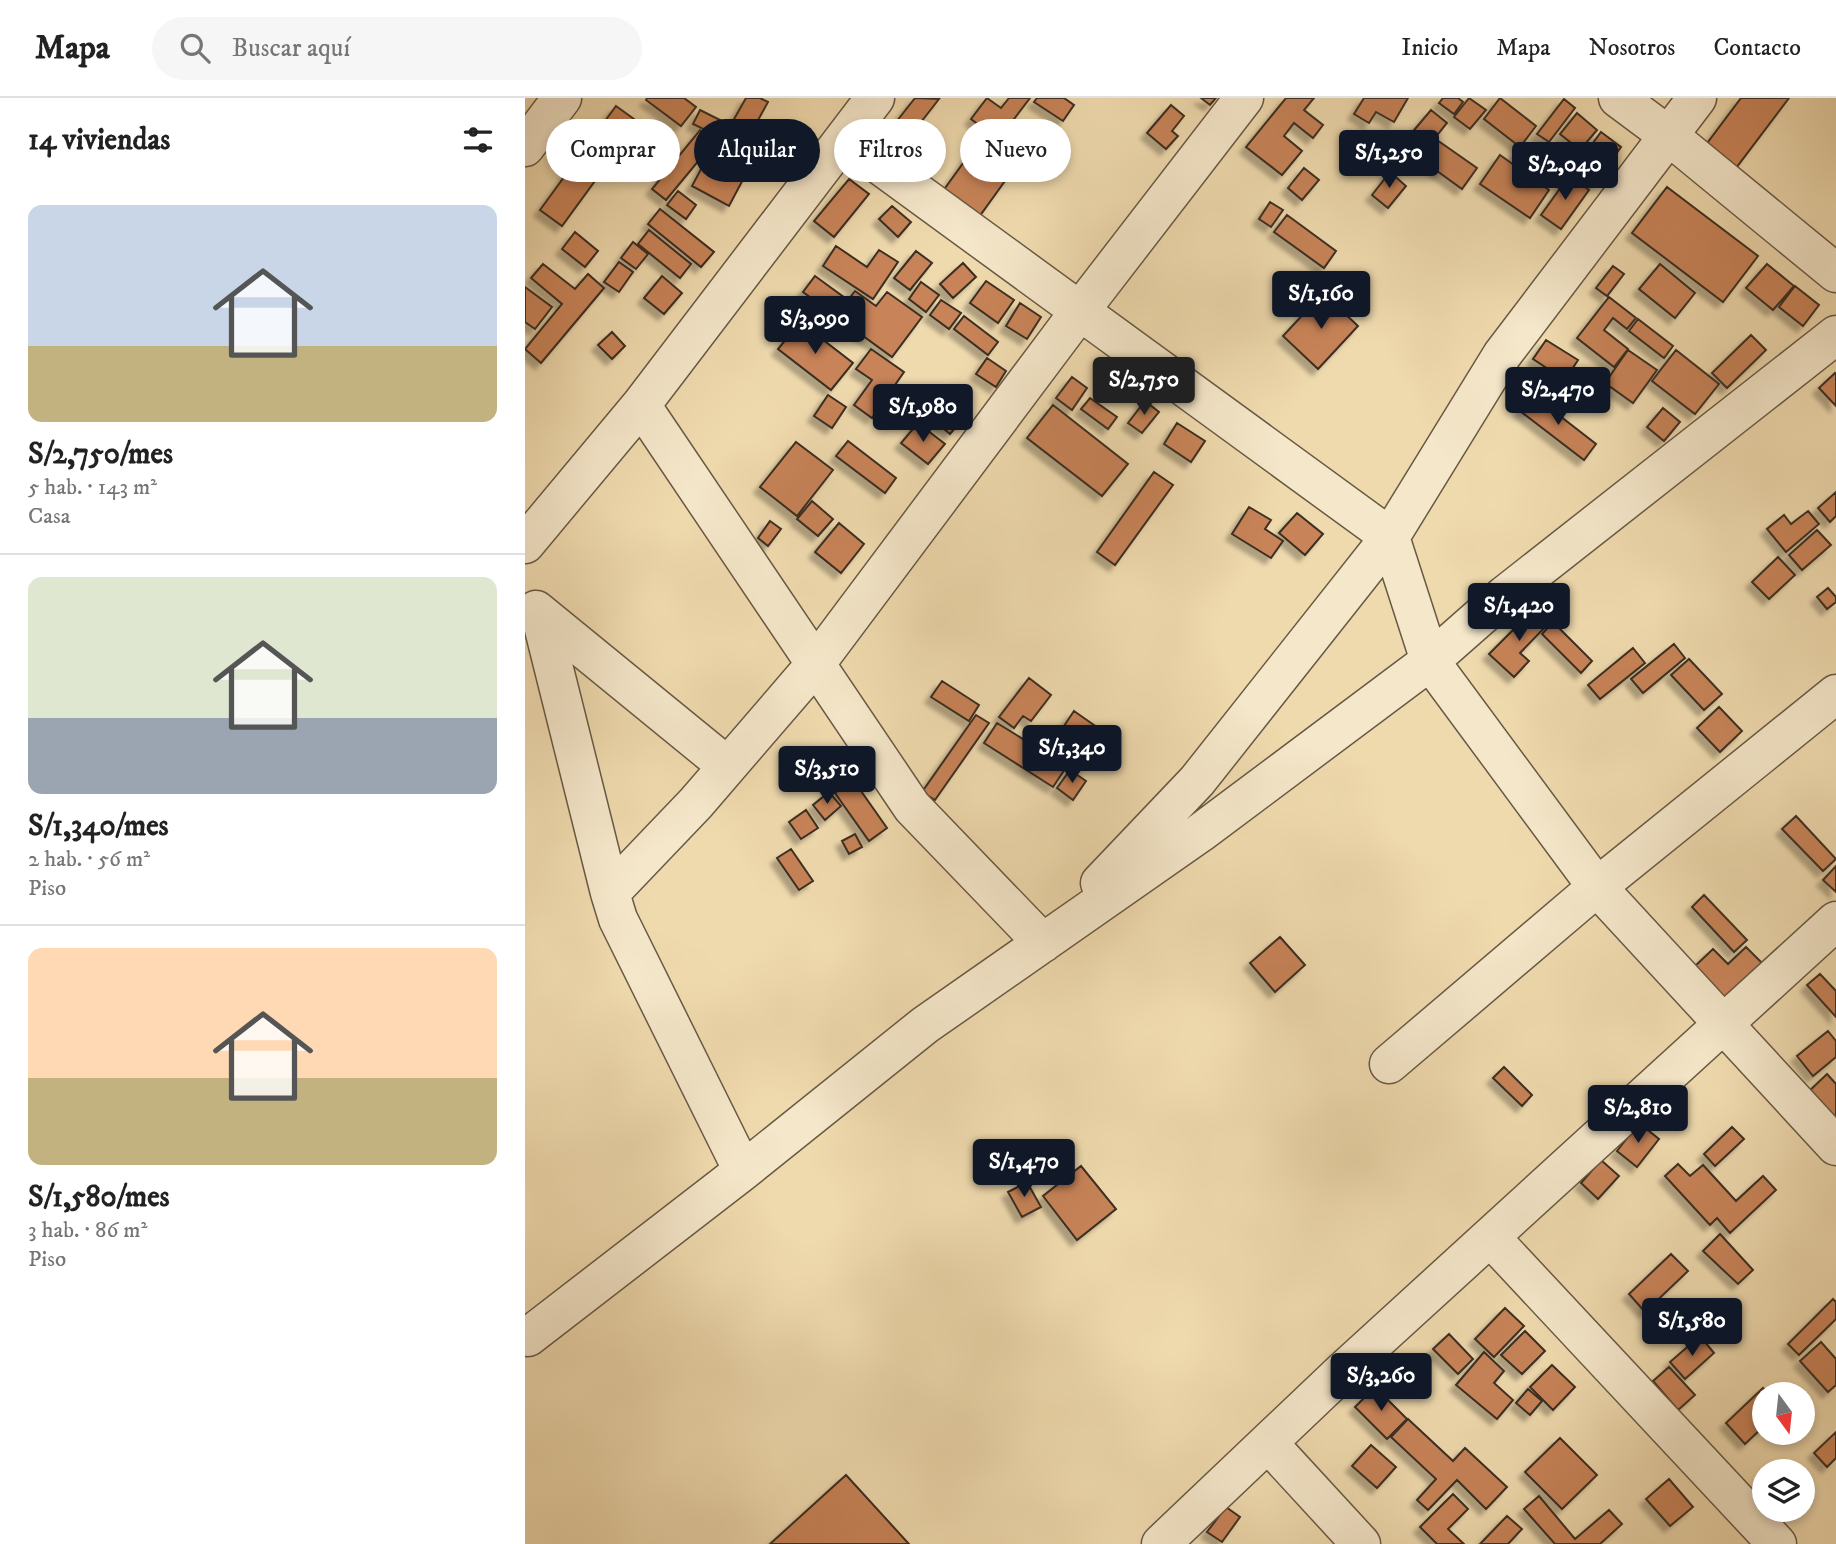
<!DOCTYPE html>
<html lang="es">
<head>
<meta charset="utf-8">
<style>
	body { margin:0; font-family:"IM FELL DW Pica",serif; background:#f6f6f6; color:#222; height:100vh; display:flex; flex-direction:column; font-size:26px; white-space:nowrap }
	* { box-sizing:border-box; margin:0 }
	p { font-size:23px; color:#767676 }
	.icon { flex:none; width:38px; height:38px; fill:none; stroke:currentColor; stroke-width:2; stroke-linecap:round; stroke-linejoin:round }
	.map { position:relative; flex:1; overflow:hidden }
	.drawer { display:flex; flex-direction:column; background:#fff; width:525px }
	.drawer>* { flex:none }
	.guide { position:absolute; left:21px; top:21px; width:665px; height:63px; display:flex; gap:14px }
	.needle { width:46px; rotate:165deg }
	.fabs { position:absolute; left:1227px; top:1284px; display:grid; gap:14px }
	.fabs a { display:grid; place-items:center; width:63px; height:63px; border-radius:50%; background:#fff; box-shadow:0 4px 10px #0003; font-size:35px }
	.price { position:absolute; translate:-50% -60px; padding:0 16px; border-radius:7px; background:#111827; color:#fff; font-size:23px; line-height:46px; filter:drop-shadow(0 2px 4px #0008) }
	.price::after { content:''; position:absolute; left:50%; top:42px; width:21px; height:16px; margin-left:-10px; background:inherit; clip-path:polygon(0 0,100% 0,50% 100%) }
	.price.on { background:#222; color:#fff }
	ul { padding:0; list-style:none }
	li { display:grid; align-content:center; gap:14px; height:371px; padding:0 28px }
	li+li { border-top:2px solid #e0e0e0 }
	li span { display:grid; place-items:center; height:217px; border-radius:14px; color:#555 }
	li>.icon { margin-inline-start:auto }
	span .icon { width:126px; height:126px; fill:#fffc; stroke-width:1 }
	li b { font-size:30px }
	h2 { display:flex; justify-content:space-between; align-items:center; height:84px; padding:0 28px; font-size:30px }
	.pill { padding:0 24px; border-radius:32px; background:#fff; box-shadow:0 4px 10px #0003; font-size:24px; line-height:63px }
	.pill.on { background:#111827; color:#fff }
	header { display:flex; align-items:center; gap:42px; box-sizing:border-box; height:98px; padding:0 35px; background:#fff; border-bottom:2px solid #e0e0e0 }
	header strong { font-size:33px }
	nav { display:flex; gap:38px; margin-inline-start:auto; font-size:24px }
	.search { width:490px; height:63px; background:#f6f6f6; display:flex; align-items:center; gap:18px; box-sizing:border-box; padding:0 24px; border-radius:38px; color:#767676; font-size:26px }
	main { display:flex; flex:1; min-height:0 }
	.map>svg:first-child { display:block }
	.building { fill:#c88358; stroke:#3b2e22; stroke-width:2; filter:url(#shadow) }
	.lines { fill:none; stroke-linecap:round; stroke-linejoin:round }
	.minor-casing { stroke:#685945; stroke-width:41 }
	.minor { stroke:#f5e7ca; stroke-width:38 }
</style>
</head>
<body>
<header>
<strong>Mapa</strong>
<div class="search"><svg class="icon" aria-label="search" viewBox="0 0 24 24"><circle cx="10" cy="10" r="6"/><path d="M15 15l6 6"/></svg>Buscar aquí</div>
<nav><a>Inicio</a><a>Mapa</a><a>Nosotros</a><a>Contacto</a></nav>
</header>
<main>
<section class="drawer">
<h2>14 viviendas<svg class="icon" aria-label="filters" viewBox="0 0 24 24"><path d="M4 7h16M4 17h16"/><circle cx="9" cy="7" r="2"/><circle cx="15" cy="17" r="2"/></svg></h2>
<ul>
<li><span style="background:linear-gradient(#c9d6e8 65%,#c2b280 0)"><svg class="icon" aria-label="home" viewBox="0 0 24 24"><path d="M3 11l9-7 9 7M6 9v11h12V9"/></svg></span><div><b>S/2,750/mes</b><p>5 hab. · 143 m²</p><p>Casa</p></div></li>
<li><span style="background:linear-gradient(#dfe7d0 65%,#9aa5b1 0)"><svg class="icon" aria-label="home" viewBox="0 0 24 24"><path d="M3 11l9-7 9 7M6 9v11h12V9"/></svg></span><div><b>S/1,340/mes</b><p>2 hab. · 56 m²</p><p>Piso</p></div></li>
<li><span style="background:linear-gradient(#ffd9b3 60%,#c2b280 0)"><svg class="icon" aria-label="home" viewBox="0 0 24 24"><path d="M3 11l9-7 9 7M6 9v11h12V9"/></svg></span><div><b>S/1,580/mes</b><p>3 hab. · 86 m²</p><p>Piso</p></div></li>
</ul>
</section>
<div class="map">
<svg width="1311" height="1446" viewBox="0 0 1311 1446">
	<defs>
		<filter id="shadow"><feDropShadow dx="-6" dy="6" stdDeviation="2" flood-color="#0004"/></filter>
	</defs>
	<rect width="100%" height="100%" fill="#efdaae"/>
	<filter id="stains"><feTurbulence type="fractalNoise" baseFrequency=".00286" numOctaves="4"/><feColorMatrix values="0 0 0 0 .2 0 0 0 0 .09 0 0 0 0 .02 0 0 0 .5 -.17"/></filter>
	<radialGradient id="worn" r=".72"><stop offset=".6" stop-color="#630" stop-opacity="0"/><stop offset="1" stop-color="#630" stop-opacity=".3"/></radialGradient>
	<path class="building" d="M122 0H159L171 9 156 28 121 2Z
		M221 0H235L243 4 215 55 196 44Z
		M390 0 414 1 386 37 398 47 386 63 357 42Z
		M462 0 476 10 484 0H505L473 42 446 21Z
		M512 0H539L549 7 538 23 509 4Z
		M676 0H691L685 7Z
		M761 0H789L779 12 798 27 788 40 769 25 759 38 777 53 757 77 721 49Z
		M839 0H883L869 24 851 14 844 25 829 16Z
		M918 0H933L938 4 929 16 914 5Z
		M944 0 961 12 945 31 929 19Z
		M975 0 1011 28 995 49 959 21Z
		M1216 0H1264L1211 70 1180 48Z
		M1039 1 1050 10 1024 44 1012 36Z
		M646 7 659 18 647 33 653 38 641 51 622 35Z
		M91 8 113 24 37 128 15 112Z
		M175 12 199 24 193 38 168 26Z
		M906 12 922 25 901 51 885 37Z
		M1052 15 1072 32 1055 52 1035 36Z
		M116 22 132 30 124 46 109 38Z
		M175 32 190 43 141 102 127 91Z
		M1076 34 1096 49 1070 86 1049 71Z
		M912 42 952 70 937 91 897 62Z
		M454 43 490 69 454 119 418 93Z
		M999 44 1025 64 1014 78 989 58Z
		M184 56 221 76 204 108 167 88Z
		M975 57 1024 92 1005 120 955 86Z
		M779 70 794 82 777 102 763 90Z
		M865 74 881 88 863 110 847 97Z
		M1044 78 1064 92 1036 131 1016 117Z
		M324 81 344 96 309 139 289 123Z
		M1142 89 1233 158 1198 204 1107 135Z
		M153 93 171 107 161 121 142 107Z
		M745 104 758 112 746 129 734 121Z
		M367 108 386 124 373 139 354 121Z
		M135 111 189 154 176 169 123 126Z
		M762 117 811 153 799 170 749 134Z
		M124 132 166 166 155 180 113 146Z
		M50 134 73 153 60 169 37 151Z
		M108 144 123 156 111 171 96 160Z
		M311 148 342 169 354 152 373 164 348 201 298 168Z
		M391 153 407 165 385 192 369 180Z
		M94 164 108 174 94 194 79 184Z
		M438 165 451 179 428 200 415 186Z
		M18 166 50 191 63 176 79 190 16 265 0 251 37 206 6 180Z
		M1135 166 1170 195 1150 220 1114 191Z
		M1242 166 1269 188 1248 212 1221 190Z
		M1088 168 1099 176 1082 198 1071 190Z
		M137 178 157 195 139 216 119 200Z
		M290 178 323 202 330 193 351 208 362 194 397 219 367 259 278 194Z
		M461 183 489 202 473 225 445 205Z
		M396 184 414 197 401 214 384 201Z
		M1270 188 1294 207 1278 228 1254 209Z
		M0 189 27 209 10 231 0 224Z
		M798 195 833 228 793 271 758 238Z
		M1084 199 1111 220 1102 231 1088 220 1079 232 1103 251 1089 269 1052 240Z
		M416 202 436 215 424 231 405 217Z
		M495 205 516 219 502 241 481 228Z
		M439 218 473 244 463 257 429 231Z
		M1113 221 1148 248 1139 260 1104 233Z
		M275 224 328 265 306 292 253 251Z
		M87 234 100 248 87 261 73 247Z
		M1226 237 1241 252 1202 290 1187 275Z
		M1021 242 1053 262 1040 282 1008 261Z
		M346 251 379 274 347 320 329 307 347 282 331 271Z
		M1103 252 1132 272 1108 305 1080 285Z
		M1151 252 1194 286 1170 316 1127 283Z
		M462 260 481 273 471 289 451 276Z
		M1310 275 1311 276V308L1294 290Z
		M547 279 562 290 547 312 531 300Z
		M303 297 321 309 307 330 289 318Z
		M1008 297 1071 346 1059 362 995 313Z
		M416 299 440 318 425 336 401 316Z
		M565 300 592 319 583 331 556 311Z
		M620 303 634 314 617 335 603 325Z
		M528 307 603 366 577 398 502 340Z
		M1138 310 1155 324 1139 343 1122 329Z
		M393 325 420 346 403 366 376 345Z
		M652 325 680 343 666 364 639 346Z
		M323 343 371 380 360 395 311 358Z
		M271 344 308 372 272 418 235 389Z
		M629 374 648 387 590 467 572 454Z
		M1311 394V418L1305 424 1293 410Z
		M287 403 308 421 293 438 272 421Z
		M724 409 746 422 740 431 758 443 746 460 707 436Z
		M1283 413 1294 426 1261 454 1242 431 1259 417 1266 426Z
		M772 415 798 436 780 457 754 435Z
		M245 423 256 431 243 448 233 440Z
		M314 425 339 446 316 475 290 454Z
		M1292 432 1306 447 1277 472 1264 457Z
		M1253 459 1270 477 1244 501 1227 484Z
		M1303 490 1311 499V504L1302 511 1292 499Z
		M1009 511 1024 525 995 555 1004 563 989 579 964 556Z
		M1028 524 1067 563 1056 575 1017 536Z
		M1149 546 1160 560 1118 595 1106 581Z
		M1108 550 1120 565 1075 601 1063 587Z
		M1164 561 1197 596 1179 612 1146 577Z
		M504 580 526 597 506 623 498 618 489 630 474 619Z
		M417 583 454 607 444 623 406 599Z
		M1194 609 1217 633 1195 654 1172 630Z
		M549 613 586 639 575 654 539 628Z
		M451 617 464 625 410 702 397 694Z
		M472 625 542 668 528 689 459 645Z
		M316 667 326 680 310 691 301 677Z
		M545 672 561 683 548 702 532 690Z
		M329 683 362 730 344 743 310 695Z
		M304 694 316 708 300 722 288 707Z
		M281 712 293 730 276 741 264 724Z
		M1271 718 1311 761 1298 773 1257 731Z
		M330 736 337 749 324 756 317 743Z
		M266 751 288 783 274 792 252 760Z
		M1311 768V794L1298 782Z
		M1179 797 1222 842 1209 854 1167 809Z
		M755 839 780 867 750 894 725 865Z
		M1221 849 1237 865 1198 902 1168 870 1188 851 1203 866Z
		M1295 876 1311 893V919L1282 887Z
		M1303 933 1311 943V959L1288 978 1272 958Z
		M979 969 1007 997 997 1008 968 980Z
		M1302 976 1311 986V1032L1279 998Z
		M1114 1025 1134 1041 1112 1069 1092 1053Z
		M1207 1029 1219 1041 1190 1068 1179 1056Z
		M1076 1062 1094 1078 1073 1101 1056 1085Z
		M1153 1066 1165 1078 1178 1067 1211 1103 1238 1078 1251 1092 1205 1135 1192 1120 1185 1127 1140 1078Z
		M556 1068 591 1111 552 1142 518 1098Z
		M502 1084 516 1109 497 1119 483 1094Z
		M1195 1136 1228 1172 1213 1186 1178 1153Z
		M1146 1156 1163 1173 1120 1214 1104 1196Z
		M1308 1201 1311 1204V1221L1274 1257 1263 1246Z
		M980 1210 999 1228 969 1259 950 1241Z
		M1000 1233 1020 1253 997 1276 976 1257Z
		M924 1236 948 1261 933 1276 908 1251Z
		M1175 1238 1189 1255 1160 1281 1145 1264Z
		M1296 1244 1311 1261V1287L1303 1294 1275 1263Z
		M959 1254 979 1273 969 1285 988 1302 972 1321 931 1287Z
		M1027 1267 1050 1289 1028 1312 1005 1289Z
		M1144 1269 1170 1297 1153 1312 1128 1283Z
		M850 1289 882 1321 862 1341 830 1309Z
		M1238 1290 1245 1297H1239V1328L1220 1346 1201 1325Z
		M1003 1291 1017 1303 1005 1317 991 1305Z
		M883 1321 928 1363 940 1350 982 1389 961 1411 932 1382 903 1412 892 1402 911 1381 866 1339Z
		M1311 1334V1360L1302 1369 1289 1355Z
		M1035 1340 1072 1377 1037 1411 1000 1374Z
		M846 1347 871 1369 852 1390 827 1368Z
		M321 1377 384 1446H245Z
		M1144 1381 1168 1409 1145 1428 1121 1401Z
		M928 1396 943 1411 923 1431 939 1446H912L895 1429Z
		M1014 1398 1050 1441 1084 1412 1097 1426 1075 1446H1030L999 1411Z
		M701 1409 715 1419 697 1444 682 1434Z
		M982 1418 997 1431 983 1446H955Z"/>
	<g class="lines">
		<g class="minor-casing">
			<path id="minor" d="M1093 0 1144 38 1311 175
				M319 41 865 439 905 563 1072 789 1311 1048
				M0 49 37 0
				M116 307 387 709 518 845
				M0 446 116 307 350 0
				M11 512 202 668
				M16 519 85 795 93 821 218 1073
				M575 785 672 683 865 439 977 257 1172 0
				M85 795 171 705 289 568 554 214 719 0
				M864 966 1072 789 1311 596
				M966 1140 1252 1446
				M3 1239 218 1073 400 927 675 735 905 563 980 497 1311 237
				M744 1346 836 1446
				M636 1446 817 1274 1311 823"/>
		</g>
		<use href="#minor" class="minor"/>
	</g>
	<rect width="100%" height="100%" filter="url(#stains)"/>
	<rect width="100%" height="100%" fill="url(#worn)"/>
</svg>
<div class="fabs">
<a><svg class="needle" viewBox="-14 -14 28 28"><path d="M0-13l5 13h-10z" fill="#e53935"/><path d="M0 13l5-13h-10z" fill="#767676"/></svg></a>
<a><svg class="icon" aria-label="layers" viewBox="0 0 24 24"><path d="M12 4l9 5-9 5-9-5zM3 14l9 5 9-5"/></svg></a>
</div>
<b class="price" style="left:864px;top:92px">S/1,250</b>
<b class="price" style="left:1040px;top:104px">S/2,040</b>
<b class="price" style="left:796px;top:233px">S/1,160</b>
<b class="price" style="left:290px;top:258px">S/3,090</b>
<b class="price on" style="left:619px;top:319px">S/2,750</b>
<b class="price" style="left:1033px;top:329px">S/2,470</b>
<b class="price" style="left:398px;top:346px">S/1,980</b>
<b class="price" style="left:994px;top:545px">S/1,420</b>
<b class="price" style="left:547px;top:687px">S/1,340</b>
<b class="price" style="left:302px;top:708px">S/3,510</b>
<b class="price" style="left:1113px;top:1047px">S/2,810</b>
<b class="price" style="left:499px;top:1101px">S/1,470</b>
<b class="price" style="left:1167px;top:1260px">S/1,580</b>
<b class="price" style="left:856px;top:1315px">S/3,260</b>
<div class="guide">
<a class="pill">Comprar</a>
<a class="pill on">Alquilar</a>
<a class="pill">Filtros</a>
<a class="pill">Nuevo</a>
</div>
</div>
</main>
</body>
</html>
